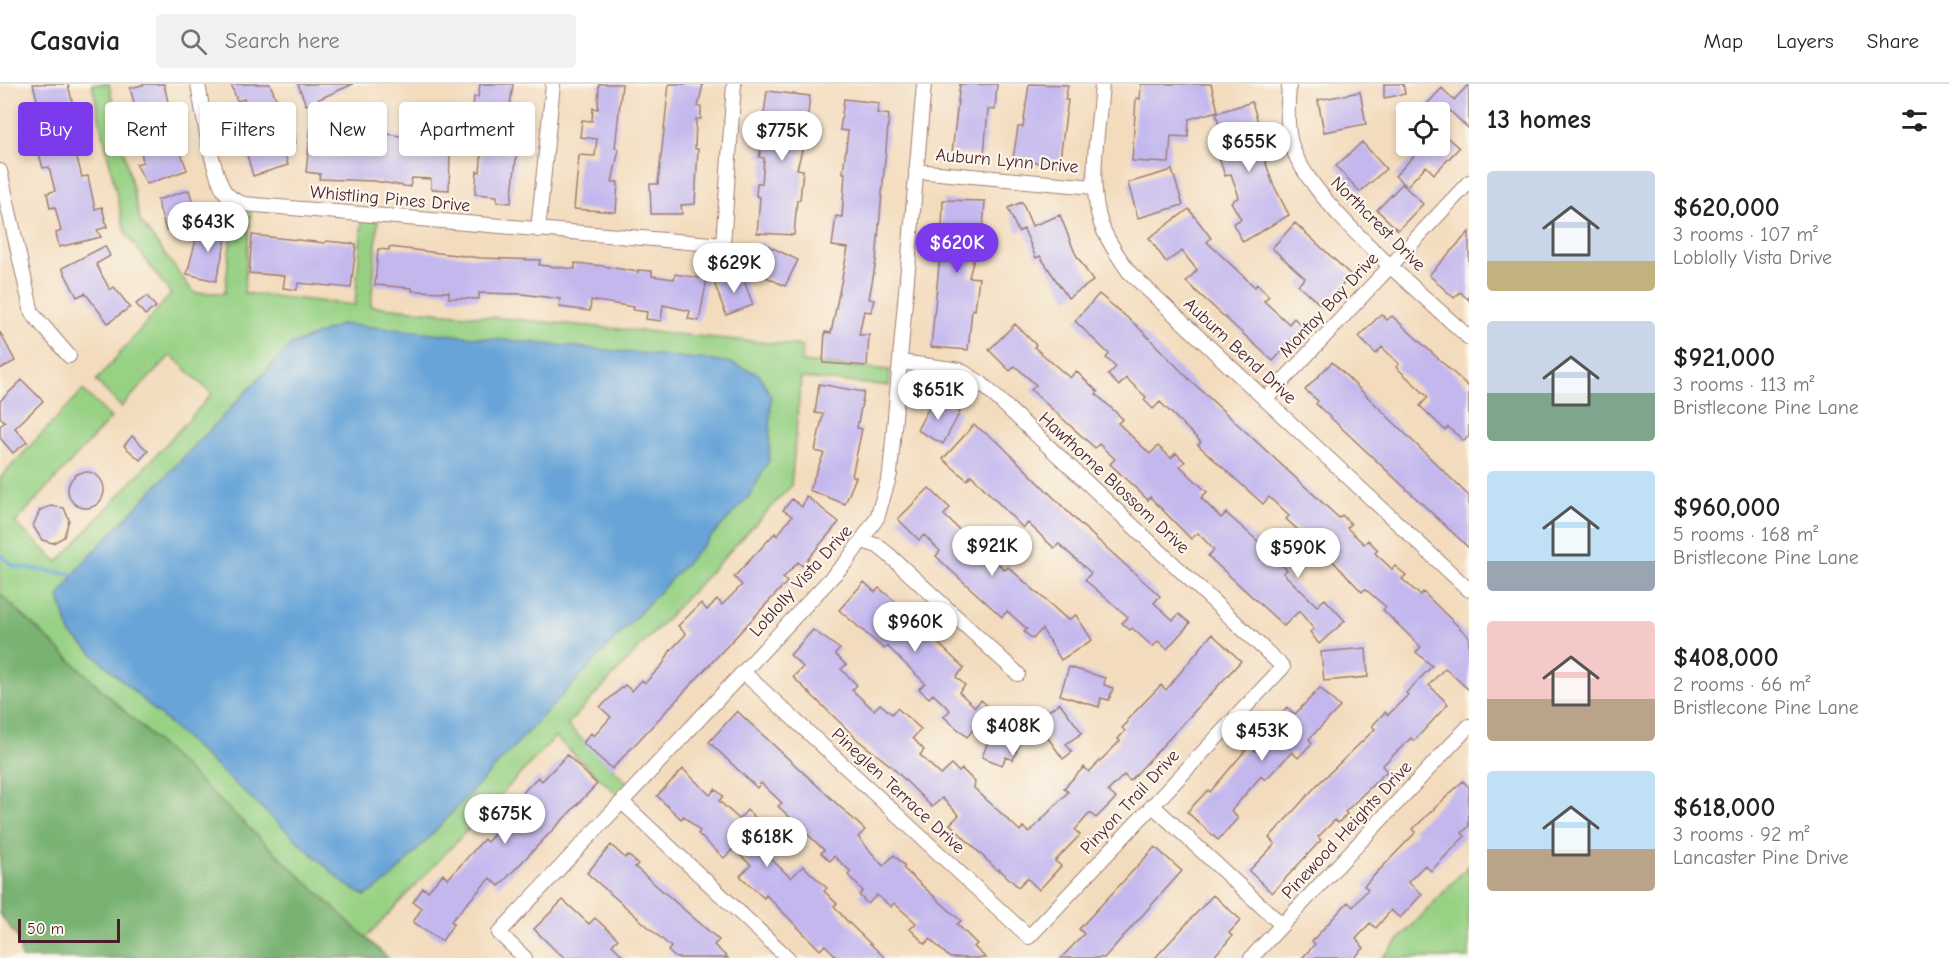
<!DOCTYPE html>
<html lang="en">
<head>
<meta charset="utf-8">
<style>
	body { margin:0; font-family:"Comic Neue",sans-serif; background:#f2f2f2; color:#222; height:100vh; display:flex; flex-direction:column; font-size:22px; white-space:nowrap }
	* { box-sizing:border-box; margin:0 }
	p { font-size:20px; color:#767676 }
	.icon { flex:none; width:33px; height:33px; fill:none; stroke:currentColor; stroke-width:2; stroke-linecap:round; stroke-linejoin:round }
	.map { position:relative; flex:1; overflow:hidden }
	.details { display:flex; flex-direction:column; background:#fff; width:480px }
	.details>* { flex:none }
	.top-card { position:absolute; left:18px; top:18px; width:570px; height:54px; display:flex; gap:12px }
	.fabs { position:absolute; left:1396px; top:18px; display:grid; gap:12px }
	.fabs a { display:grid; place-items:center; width:54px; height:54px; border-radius:6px; background:#fff; box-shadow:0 3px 9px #0003; font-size:30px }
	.scale { position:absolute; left:18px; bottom:15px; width:102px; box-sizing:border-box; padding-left:6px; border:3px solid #4a1f2b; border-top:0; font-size:16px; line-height:21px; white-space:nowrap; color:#4a1f2b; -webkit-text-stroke:4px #fbf7ec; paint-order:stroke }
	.price { position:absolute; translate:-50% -51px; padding:0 14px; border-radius:21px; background:#fff; color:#222; font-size:20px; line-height:39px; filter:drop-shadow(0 2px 3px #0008) }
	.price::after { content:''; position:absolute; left:50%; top:36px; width:18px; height:14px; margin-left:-9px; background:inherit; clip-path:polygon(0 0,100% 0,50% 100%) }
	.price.current { background:#7c3aed; color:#fff }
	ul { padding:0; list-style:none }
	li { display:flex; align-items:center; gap:18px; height:150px; padding:0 18px }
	li span { display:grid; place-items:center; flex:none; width:168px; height:120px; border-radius:6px; color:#555 }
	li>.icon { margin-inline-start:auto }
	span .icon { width:72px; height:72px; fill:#fffc; stroke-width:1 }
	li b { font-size:26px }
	h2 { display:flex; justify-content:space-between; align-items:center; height:72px; padding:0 18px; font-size:26px }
	.pill { padding:0 21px; border-radius:6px; background:#fff; box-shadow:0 3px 9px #0003; font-size:21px; line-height:54px }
	.pill.current { background:#7c3aed; color:#fff }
	header { display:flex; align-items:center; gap:36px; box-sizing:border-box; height:84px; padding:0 30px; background:#fff; border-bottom:2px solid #e0e0e0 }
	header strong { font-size:28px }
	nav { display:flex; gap:33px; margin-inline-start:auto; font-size:21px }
	.search { width:420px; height:54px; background:#f2f2f2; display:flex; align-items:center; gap:15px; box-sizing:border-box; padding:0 21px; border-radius:6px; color:#767676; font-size:22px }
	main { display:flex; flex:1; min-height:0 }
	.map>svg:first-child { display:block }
	.green { fill:#97d184; stroke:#707858; stroke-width:1.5 }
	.forest { fill:#79b372; stroke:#62694e; stroke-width:1.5 }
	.water { fill:#67a4d8; stroke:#586282; stroke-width:1.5 }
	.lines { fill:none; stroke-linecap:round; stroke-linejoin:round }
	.stream { stroke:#67a4d8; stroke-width:4 }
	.building { fill:#c3b7ee }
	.street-casing { stroke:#9e7e74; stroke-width:16 }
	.street { stroke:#fff; stroke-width:14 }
	.labels { text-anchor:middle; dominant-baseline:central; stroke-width:4.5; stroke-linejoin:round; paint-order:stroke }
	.street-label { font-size:18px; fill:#4a1f2b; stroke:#fbf7ec }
</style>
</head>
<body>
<header>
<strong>Casavia</strong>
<div class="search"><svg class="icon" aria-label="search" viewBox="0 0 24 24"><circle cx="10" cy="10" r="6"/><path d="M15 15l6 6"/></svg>Search here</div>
<nav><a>Map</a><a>Layers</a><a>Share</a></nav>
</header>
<main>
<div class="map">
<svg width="1469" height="874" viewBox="0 0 1469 874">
	<rect width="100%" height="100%" fill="#fbf7ec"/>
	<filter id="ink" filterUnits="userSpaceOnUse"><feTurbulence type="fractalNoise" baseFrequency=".0167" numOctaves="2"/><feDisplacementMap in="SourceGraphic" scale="12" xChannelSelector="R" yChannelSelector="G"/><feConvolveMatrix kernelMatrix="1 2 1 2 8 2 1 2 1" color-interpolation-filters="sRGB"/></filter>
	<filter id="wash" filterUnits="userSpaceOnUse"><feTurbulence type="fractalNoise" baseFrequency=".008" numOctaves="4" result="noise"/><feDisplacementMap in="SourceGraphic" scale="24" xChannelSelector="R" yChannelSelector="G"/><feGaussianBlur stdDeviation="1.35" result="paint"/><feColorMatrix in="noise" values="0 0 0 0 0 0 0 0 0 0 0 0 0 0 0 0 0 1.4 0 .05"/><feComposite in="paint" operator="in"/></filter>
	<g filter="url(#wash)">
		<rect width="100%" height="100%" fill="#f3dcbd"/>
		<path class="green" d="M92 0H109L140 137 194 209H225L234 121 251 126 244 209 355 221 362 136 378 137 371 222 803 262 802 278 890 286 889 302 801 294 791 402 567 641 628 699 618 711 555 653 366 854 0 510V394L83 306 111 334 15 439 58 478 212 310 171 271 121 323 96 297 171 210 125 148Z
			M1469 781V874H1382Z"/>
		<path class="forest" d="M0 510 366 854 388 874H21L19 856 0 830Z"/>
		<path class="water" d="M342 240 728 278 759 290 771 313 769 376 751 410 389 796 365 812 346 801 70 549 59 513 80 482 291 261Z"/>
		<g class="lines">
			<path class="stream" d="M0 470 13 482 77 491"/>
		</g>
		<g id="blocks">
			<path class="building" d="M33 0H68L76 34 67 37 82 93 88 92 95 125 102 123 107 143 97 146 101 153 59 163 56 149 61 147 55 123 50 124 47 109 55 107 49 83 43 84 38 66 46 64 41 43 33 45 28 26 39 23Z
				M146 0H164L176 55 187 86 147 100 136 80 143 78 136 41 140 40 130 4Z
				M231 0H270L277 17 281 16 285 30 267 36 287 39 289 49 293 48 296 59 283 63 288 81 253 92 239 42 250 39 244 15 237 17Z
				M298 0H353L306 21Z
				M480 0H513L510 22 521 24 518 46 515 45 513 66H517L511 119 497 118V112L475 110 477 87 480 88 484 41 471 40 474 13H478Z
				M599 0H622L615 64 619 65 612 98H618L616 128 574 125 579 71 595 72 597 55 580 53 582 36 592 37 593 24 598 25Z
				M669 0H703L698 23H701V35H696L695 65H698L695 120 681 121 682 130H651L650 100H658Z
				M960 0H997L995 26 988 25 984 71 952 69Z
				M1029 0 1068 1 1065 16H1068L1059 82 1013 75 1018 43H1023Z
				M1141 0H1211L1218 27 1189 35 1188 53 1171 52 1169 79 1132 77 1136 14 1140 15Z
				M1384 0H1403L1405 10 1384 14Z
				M1469 0V45L1446 23 1437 28 1427 20 1442 4 1454 16Z
				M767 7 810 12 805 55 797 85 803 86 800 116H797L794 151 757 149 760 113 756 112 757 99H762L764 74 759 73 768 38H763Z
				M1360 8 1366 40 1324 48 1318 16Z
				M844 15 879 19 877 29 889 31 876 177 869 215 874 216 871 228 864 227 859 251H869L867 282 823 279 825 248 831 249 848 164 832 162 836 132 842 133 845 89H843L848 47 840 46Z
				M1252 18 1258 38 1252 40 1273 100 1289 131 1243 158 1233 140 1241 135 1231 118 1239 113 1231 90 1225 92 1218 70 1226 67 1216 29Z
				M311 41 326 43 325 53 349 56V51L387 55 388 50 419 55 417 68 450 69 449 106 431 105V95L412 94 410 103 374 97 319 95 320 90 306 88Z
				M1440 47 1459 64 1434 90 1426 82 1407 102 1395 92 1414 72 1409 67 1414 62H1440Z
				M1362 58 1386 85 1360 108 1336 82Z
				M1172 86 1183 121 1138 134 1128 99Z
				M1402 100 1423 120 1398 146 1377 126Z
				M189 106 198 136 166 146 157 116Z
				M943 116 985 117 983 148H981L969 193 979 194 975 226 972 225 968 266 931 263 939 181 948 147H942Z
				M1022 118 1032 142 1060 131 1075 169 1093 197 1068 214 1040 172 1036 174 1024 145 1018 148 1008 124Z
				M1189 125 1211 154 1207 158 1255 203 1257 200 1269 212 1264 217 1289 240 1294 234 1304 244 1273 277 1186 198 1197 186 1182 167 1166 178 1149 154Z
				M1295 139 1351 191 1323 223 1298 201 1305 194 1272 164Z
				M200 140 228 147 216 197 187 190Z
				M1469 148V216L1460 208 1454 214 1429 191Z
				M252 151 325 159 326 157 356 160 351 204 298 199 297 206 283 204 285 192 249 189Z
				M760 158 798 176 785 202 747 184Z
				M105 162 110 172 96 180 110 206 114 203 130 223 108 239 85 209 77 213 62 184Z
				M389 163 481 174 540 176 539 181 575 185V179L603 182 638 188V186L652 187V192L674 195 675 190 707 195 699 237 688 235 690 227 663 221 661 237 646 235 647 228 633 226 634 223 591 216 590 227 559 223 560 215 522 210 479 209V215L449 214V208L412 207V204L375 201 378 165 389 166Z
				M741 188 753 221 726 231 714 198Z
				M1099 210 1136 241 1191 297 1339 434 1342 431 1351 440 1347 444 1364 460 1368 456 1378 466 1375 469 1392 485 1395 482 1406 491 1402 495 1420 511 1423 508 1469 553V606L1445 584 1429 601 1448 620 1414 657 1411 654 1382 682 1387 687 1345 728 1347 730 1338 739 1335 736 1318 753 1321 756 1272 809 1249 787 1275 760 1269 754 1317 701 1375 645 1372 642 1385 628 1388 631 1408 611 1406 609 1432 582 1416 568 1421 563 1383 526 1386 523 1365 505 1362 508 1312 455 1310 457 1286 435 1289 432 1269 413 1263 420 1198 361 1201 358 1160 318 1153 325 1144 316 1146 313 1126 294 1119 302 1108 291 1116 283 1106 274 1109 270 1075 237Z
				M147 212 156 223 145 231 136 220Z
				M1381 230 1387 236 1392 232 1469 303V352L1464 357 1448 343 1445 346 1420 322 1428 313 1396 283 1399 280 1382 263 1376 270 1359 253Z
				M1015 240 1036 261 1034 263 1070 294 1076 287 1098 308 1096 310 1123 335 1118 339 1150 370 1158 362 1171 374 1176 369 1185 378 1180 382 1207 408 1201 414 1221 434 1226 429 1260 459 1287 486 1283 489 1317 522 1325 515 1345 537 1319 560 1310 548 1314 545 1299 527 1284 542 1208 472 1214 466 1198 449 1191 455 1150 413 1148 416 1110 380 1115 375 1099 360 1095 364 1031 306 1036 301 1015 282 1010 287 989 266Z
				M0 248 15 277 0 285Z
				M1332 278 1469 412V464L1316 320 1318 317 1305 306Z
				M22 296 43 317 15 344 27 358 13 369 0 354V342L5 338 0 333V317Z
				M819 300 864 308 857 344 862 345 852 392 856 393 845 420 809 406 824 369 815 367 823 330 815 329Z
				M934 314 960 328 943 360 917 346Z
				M974 341 999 359 1079 439 1160 512 1154 519 1173 536 1179 530 1190 539 1167 565 1158 557 1153 563 1132 544 1130 546 1122 539 1128 533 1085 496 1091 489 1059 460 1054 464 1028 439 1023 444 971 391 967 396 943 375Z
				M132 352 148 367 140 376 124 362Z
				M68 406a18 18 0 1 1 36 0a18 18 0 1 1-36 0Z
				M929 404 950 424 944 431 976 462 978 460 1005 486 1008 483 1068 536 1076 531 1092 556 1061 576 1042 545 1033 555 1024 548 1027 545 1007 527 1002 533 946 482 936 472 940 467 924 451 919 456 898 435Z
				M806 412 839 438 802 482 798 478 783 494 787 498 612 685 583 659 591 649 594 652 611 633 600 623 625 601 632 607 642 596 645 599 663 580 670 567 686 550 678 542 701 519 707 526 717 515 722 521 742 501 734 493 775 449 777 452 792 432 783 426 792 415 802 423Z
				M51 422 64 424 69 436 64 453 53 459 42 456 33 442 40 426Z
				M864 498 875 508 879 504 890 513 964 584 956 593 965 601 959 608 975 623 981 616 991 625 967 653 944 633 950 626 933 610 929 614 919 605 925 599 887 562 884 565 839 526Z
				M813 546 840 565 835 570 846 581 841 585 857 601 852 606 874 626 880 620 892 630 897 624 921 645 913 654 924 666 920 671 941 691 952 681 959 688 962 685 975 698 974 704 1020 747 1023 743 1029 749 1068 708 1064 704 1084 683 1089 688 1120 657 1118 655 1125 647 1122 644 1128 638 1127 636 1161 601 1166 606 1212 550 1241 577 1130 697 1124 691 1108 707 1116 714 1096 734 1090 729 1075 746 1080 751 1055 777 1061 782 1039 806 1027 794 1018 803 999 785 998 787 950 740 959 731 942 714 932 723 890 681 859 657 793 593 803 583 790 571Z
				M1366 564 1368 593 1324 597 1321 568Z
				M1069 583 1105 594 1104 601 1113 604 1109 616 1101 614 1099 623 1060 611Z
				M1320 604 1340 623 1309 655 1312 659 1298 674 1292 668 1265 696 1261 692 1231 727 1238 734 1218 756 1187 728 1208 706 1210 708 1250 661 1255 667 1272 650 1267 645 1287 623 1295 630Z
				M1060 619 1082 649 1066 660 1072 668 1063 675 1035 636Z
				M737 627 865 746 858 753 883 782 894 771 905 782 903 784 961 837 957 840 977 860 974 863 986 874H950L930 855 925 860 910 845 916 839 894 819 891 823 877 811 868 820 859 811 863 807 848 791 851 788 834 772 830 777 821 769 824 766 778 722 782 719 761 699 757 704 709 658Z
				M998 633 1026 645 1013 676 1006 673 1002 681 982 673Z
				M567 671 597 700 499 802 490 794 451 837 454 839 442 857 413 838 422 824 413 818 423 804 428 807 443 790 448 795 484 755 487 758 509 735 504 731 528 703 538 693 542 697Z
				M683 685 710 711 715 705 723 712 719 717 739 735 747 726 770 747 763 755 776 768 770 774 791 794 803 782 827 804 824 807 837 820 834 822 847 837 885 874H838L825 861 820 866 766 811 764 814 740 792 751 781 733 765 724 774 698 750 700 747 684 732 681 735 657 712Z
				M1463 697 1469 703V742L1462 749 1465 752 1431 787 1425 781 1408 798 1422 810 1400 834 1391 826 1376 844 1370 839 1356 855 1364 864 1354 874H1302L1315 860 1312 857 1348 818 1353 823 1368 805 1364 802 1416 748 1413 745Z
				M611 761 625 774 628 771 638 780 635 783 719 856 714 861 728 874H676L668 867 671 863 587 789Z
				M1155 763 1182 787 1104 874H1061L1084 850 1079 845Z
				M1213 811 1241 836 1229 849 1232 852 1222 864 1212 874H1155Z
				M563 816 589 840 595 834 618 855 612 861 625 874H566L556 867 534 845Z"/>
		</g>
	</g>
	<g filter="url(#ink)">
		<use href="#blocks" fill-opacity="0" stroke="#9e7e74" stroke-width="1.5"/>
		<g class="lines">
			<g class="street-casing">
				<path id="street" d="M198 0C203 28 210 78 222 103 226 112 235 117 244 120L723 161 734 0
					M1102 0C1099 45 1087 96 1101 140 1107 157 1119 173 1129 188L1469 506
					M1289 0C1288 19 1286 40 1291 59 1306 116 1424 211 1469 254
					M0 87 32 229 69 272
					M916 87 1094 103
					M538 146 553 0
					M1265 316 1469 98
					M862 457 878 462 889 471 1018 590
					M743 588 1029 853 1283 583 981 299 960 286 901 278
					M622 718 788 874
					M1152 721 1282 841
					M525 874 499 849 847 477 877 434 890 390 924 0
					M1251 874 1469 642"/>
			</g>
			<use href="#street" class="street"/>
		</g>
	</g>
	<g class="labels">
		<g class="street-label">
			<text transform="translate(1007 77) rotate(5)">Auburn Lynn Drive</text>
			<text transform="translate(390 115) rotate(5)">Whistling Pines Drive</text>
			<text transform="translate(1378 140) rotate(45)">Northcrest Drive</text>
			<text transform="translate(1329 221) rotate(-47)">Montay Bay Drive</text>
			<text transform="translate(1240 267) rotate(43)">Auburn Bend Drive</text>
			<text transform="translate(1114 399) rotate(43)">Hawthorne Blossom Drive</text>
			<text transform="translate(801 497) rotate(-48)">Loblolly Vista Drive</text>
			<text transform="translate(898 707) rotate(43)">Pineglen Terrace Drive</text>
			<text transform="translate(1130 718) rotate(-47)">Pinyon Trail Drive</text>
			<text transform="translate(1347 746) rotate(-47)">Pinewood Heights Drive</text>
		</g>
	</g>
</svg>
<div class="fabs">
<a><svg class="icon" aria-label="locate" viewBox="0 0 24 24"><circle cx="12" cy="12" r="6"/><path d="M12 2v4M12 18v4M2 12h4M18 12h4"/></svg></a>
</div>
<div class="scale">50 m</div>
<b class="price" style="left:782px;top:78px">$775K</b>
<b class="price" style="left:1249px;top:89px">$655K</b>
<b class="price" style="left:208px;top:169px">$643K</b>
<b class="price current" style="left:957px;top:190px">$620K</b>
<b class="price" style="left:734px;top:210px">$629K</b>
<b class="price" style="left:938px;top:337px">$651K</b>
<b class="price" style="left:992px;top:493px">$921K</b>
<b class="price" style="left:1298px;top:495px">$590K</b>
<b class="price" style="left:915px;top:569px">$960K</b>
<b class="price" style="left:1013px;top:673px">$408K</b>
<b class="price" style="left:1262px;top:678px">$453K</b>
<b class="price" style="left:505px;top:761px">$675K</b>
<b class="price" style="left:767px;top:784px">$618K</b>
<div class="top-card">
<a class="pill current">Buy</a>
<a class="pill">Rent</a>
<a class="pill">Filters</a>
<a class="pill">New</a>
<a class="pill">Apartment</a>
</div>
</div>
<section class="details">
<h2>13 homes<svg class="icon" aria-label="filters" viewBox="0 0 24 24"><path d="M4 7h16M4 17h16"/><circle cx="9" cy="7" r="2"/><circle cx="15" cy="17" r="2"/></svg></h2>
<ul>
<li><span style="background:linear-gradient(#c9d6e8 75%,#c2b280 0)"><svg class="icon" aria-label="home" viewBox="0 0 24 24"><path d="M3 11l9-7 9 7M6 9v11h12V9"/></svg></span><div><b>$620,000</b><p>3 rooms · 107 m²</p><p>Loblolly Vista Drive</p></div></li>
<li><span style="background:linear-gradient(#c9d6e8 60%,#7fa58c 0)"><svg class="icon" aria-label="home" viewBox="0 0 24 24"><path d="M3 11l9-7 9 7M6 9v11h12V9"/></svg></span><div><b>$921,000</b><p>3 rooms · 113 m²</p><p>Bristlecone Pine Lane</p></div></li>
<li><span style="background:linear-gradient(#bfe0f5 75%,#9aa5b1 0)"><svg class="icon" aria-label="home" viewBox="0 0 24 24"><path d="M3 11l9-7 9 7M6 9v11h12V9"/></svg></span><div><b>$960,000</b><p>5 rooms · 168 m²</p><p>Bristlecone Pine Lane</p></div></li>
<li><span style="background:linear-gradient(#f6c9c9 65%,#b9a48a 0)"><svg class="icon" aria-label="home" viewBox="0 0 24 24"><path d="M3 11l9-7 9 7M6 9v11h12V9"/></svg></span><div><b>$408,000</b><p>2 rooms · 66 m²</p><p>Bristlecone Pine Lane</p></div></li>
<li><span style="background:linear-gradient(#bfe0f5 65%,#b9a48a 0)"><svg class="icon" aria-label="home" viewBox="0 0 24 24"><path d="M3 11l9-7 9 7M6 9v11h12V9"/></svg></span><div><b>$618,000</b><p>3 rooms · 92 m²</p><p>Lancaster Pine Drive</p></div></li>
</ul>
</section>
</main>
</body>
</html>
